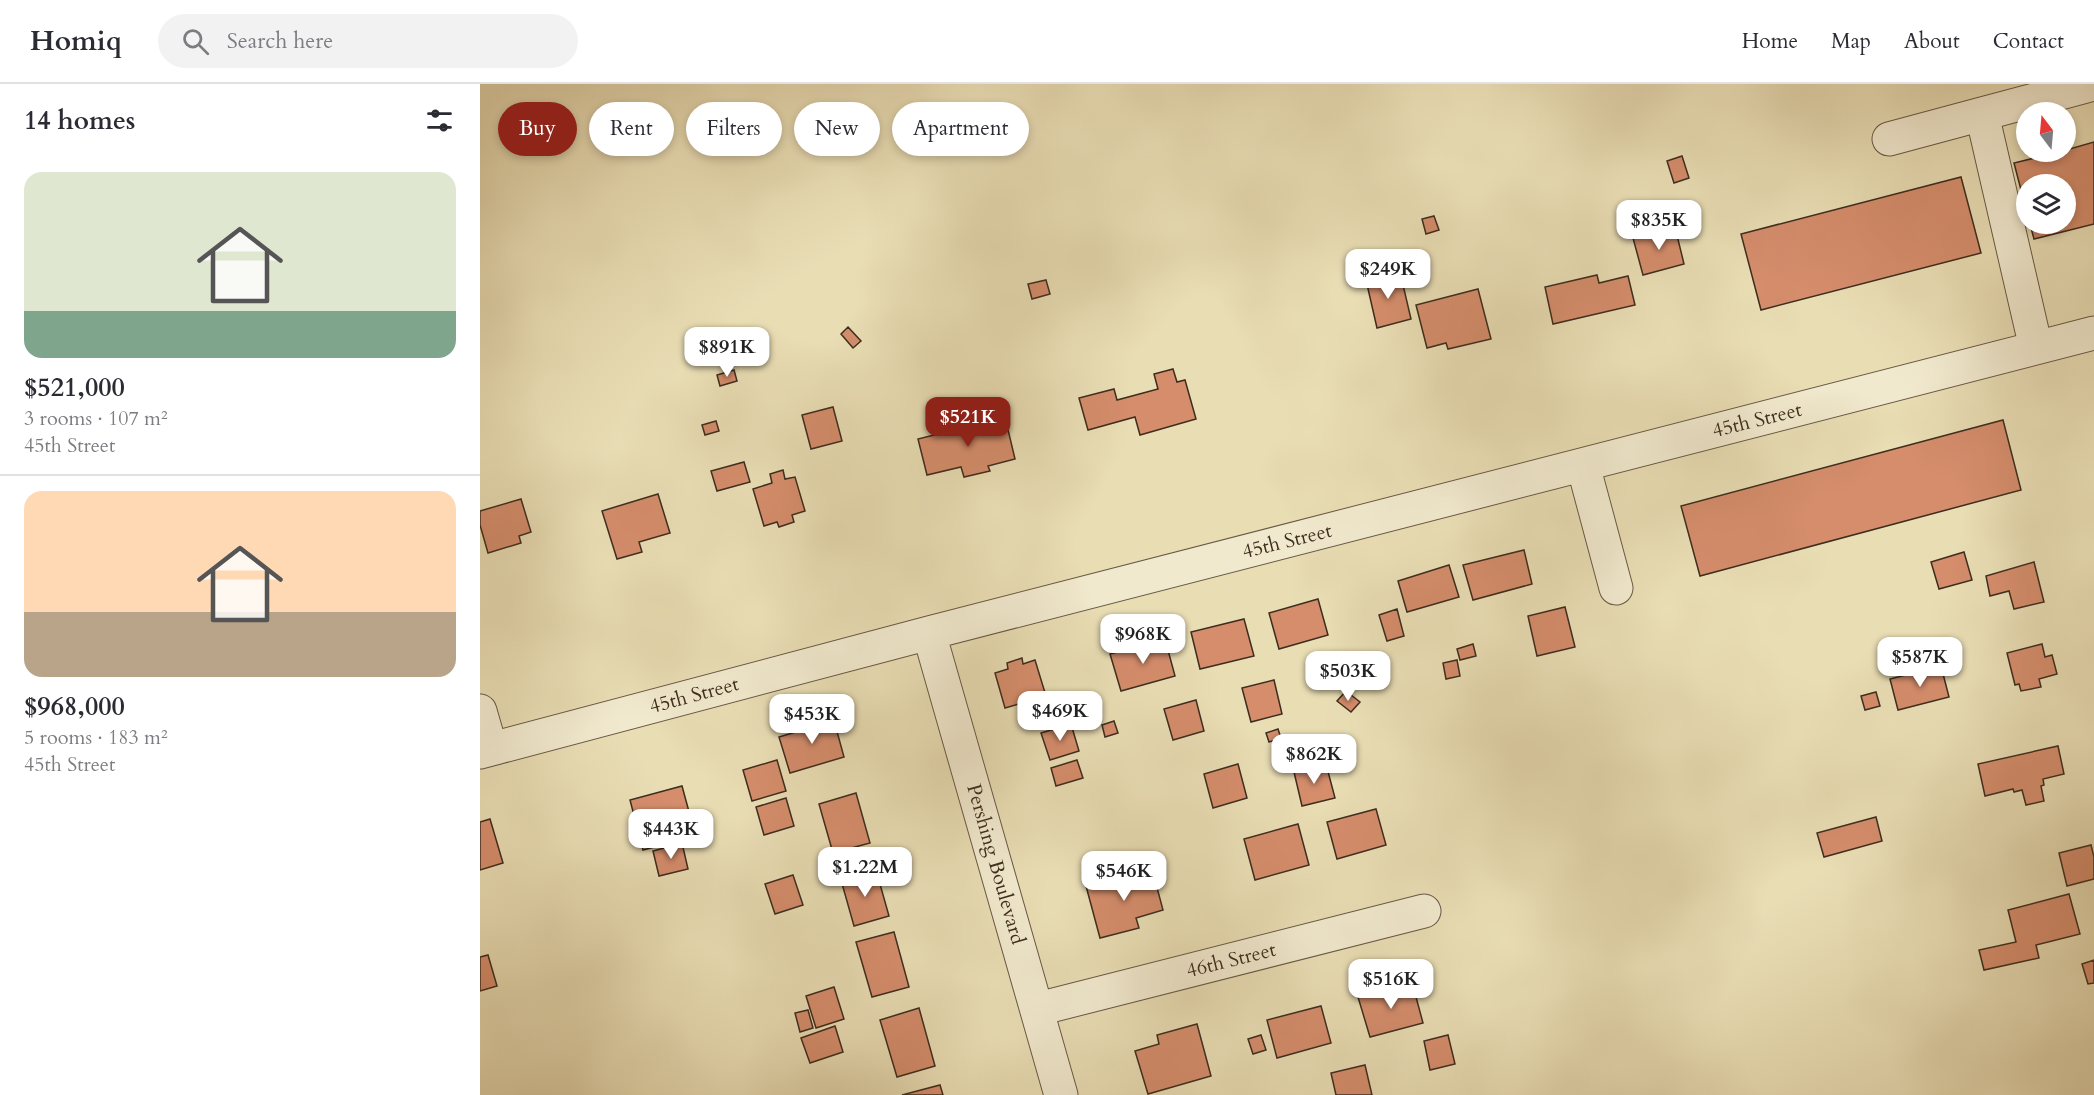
<!DOCTYPE html>
<html lang="en">
<head>
<meta charset="utf-8">
<style>
	body { margin:0; font-family:Cardo,serif; background:#f2f2f3; color:#2b2b33; height:100vh; display:flex; flex-direction:column; font-size:22px; white-space:nowrap }
	* { box-sizing:border-box; margin:0 }
	p { font-size:20px; color:#7c7c81 }
	.icon { flex:none; width:33px; height:33px; fill:none; stroke:currentColor; stroke-width:2; stroke-linecap:round; stroke-linejoin:round }
	.map { position:relative; flex:1; overflow:hidden }
	.drawer { display:flex; flex-direction:column; background:#fff; width:480px }
	.drawer>* { flex:none }
	.hud { position:absolute; left:18px; top:18px; width:570px; height:54px; display:flex; gap:12px }
	.needle { width:39px; rotate:344deg }
	.buttons { position:absolute; left:1536px; top:18px; display:grid; gap:12px }
	.buttons a { display:grid; place-items:center; width:60px; height:60px; border-radius:50%; background:#fff; box-shadow:0 3px 9px #0003; font-size:30px }
	.price { position:absolute; translate:-50% -51px; padding:0 14px; border-radius:12px; background:#fff; color:#222; font-size:20px; line-height:39px; filter:drop-shadow(0 2px 3px #0008) }
	.price::after { content:''; position:absolute; left:50%; top:36px; width:18px; height:14px; margin-left:-9px; background:inherit; clip-path:polygon(0 0,100% 0,50% 100%) }
	.price.active { background:#8f2418; color:#fff }
	ul { padding:0; list-style:none }
	li { display:grid; align-content:center; gap:12px; height:318px; padding:0 24px }
	li+li { border-top:2px solid #e1e1e2 }
	li span { display:grid; place-items:center; height:186px; border-radius:18px; color:#555 }
	li>.icon { margin-inline-start:auto }
	span .icon { width:108px; height:108px; fill:#fffc; stroke-width:1 }
	li b { font-size:26px }
	h2 { display:flex; justify-content:space-between; align-items:center; height:72px; padding:0 24px; font-size:26px }
	.chip { padding:0 21px; border-radius:27px; background:#fff; box-shadow:0 3px 9px #0003; font-size:21px; line-height:54px }
	.chip.active { background:#8f2418; color:#fff }
	header { display:flex; align-items:center; gap:36px; box-sizing:border-box; height:84px; padding:0 30px; background:#fff; border-bottom:2px solid #e1e1e2 }
	header strong { font-size:28px }
	nav { display:flex; gap:33px; margin-inline-start:auto; font-size:21px }
	.search { width:420px; height:54px; background:#f2f2f3; display:flex; align-items:center; gap:15px; box-sizing:border-box; padding:0 21px; border-radius:33px; color:#7c7c81; font-size:22px }
	main { display:flex; flex:1; min-height:0 }
	.map>svg:first-child { display:block }
	.building { fill:#d58d6c; stroke:#3d2d1e; stroke-width:1.5 }
	.lines { fill:none; stroke-linecap:round; stroke-linejoin:round }
	.minor-casing { stroke:#685944; stroke-width:35 }
	.minor { stroke:#f1e9ce; stroke-width:33 }
	.labels { text-anchor:middle; dominant-baseline:central; stroke-width:6; stroke-linejoin:round; paint-order:stroke }
	.street-label { font-size:20px; fill:#3d2d1e; stroke:#f1e9ce }
</style>
</head>
<body>
<header>
<strong>Homiq</strong>
<div class="search"><svg class="icon" aria-label="search" viewBox="0 0 24 24"><circle cx="10" cy="10" r="6"/><path d="M15 15l6 6"/></svg>Search here</div>
<nav><a>Home</a><a>Map</a><a>About</a><a>Contact</a></nav>
</header>
<main>
<section class="drawer">
<h2>14 homes<svg class="icon" aria-label="filters" viewBox="0 0 24 24"><path d="M4 7h16M4 17h16"/><circle cx="9" cy="7" r="2"/><circle cx="15" cy="17" r="2"/></svg></h2>
<ul>
<li><span style="background:linear-gradient(#dfe7d0 75%,#7fa58c 0)"><svg class="icon" aria-label="home" viewBox="0 0 24 24"><path d="M3 11l9-7 9 7M6 9v11h12V9"/></svg></span><div><b>$521,000</b><p>3 rooms · 107 m²</p><p>45th Street</p></div></li>
<li><span style="background:linear-gradient(#ffd9b3 65%,#b9a48a 0)"><svg class="icon" aria-label="home" viewBox="0 0 24 24"><path d="M3 11l9-7 9 7M6 9v11h12V9"/></svg></span><div><b>$968,000</b><p>5 rooms · 183 m²</p><p>45th Street</p></div></li>
</ul>
</section>
<div class="map">
<svg width="1614" height="1011" viewBox="0 0 1614 1011">
	<rect width="100%" height="100%" fill="#e9ddb4"/>
	<filter id="stains"><feTurbulence type="fractalNoise" baseFrequency=".00333" numOctaves="4"/><feColorMatrix values="0 0 0 0 .2 0 0 0 0 .09 0 0 0 0 .02 0 0 0 .5 -.17"/></filter>
	<radialGradient id="worn" r=".72"><stop offset=".6" stop-color="#630" stop-opacity="0"/><stop offset="1" stop-color="#630" stop-opacity=".3"/></radialGradient>
	<path class="building" d="M1614 58V140L1554 155 1550 140H1586V100H1546V125L1534 79 1579 68H1586V66Z
		M1202 72 1209 94 1194 99 1187 77Z
		M1481 93 1501 169 1281 226 1261 150Z
		M1195 123 1198 137 1179 142 1175 128Z
		M954 132 959 146 946 150 942 135Z
		M1195 143 1204 180 1163 191 1153 154Z
		M920 188 931 235 897 244 886 196Z
		M1117 191 1119 199 1148 192 1155 221 1073 240 1065 203Z
		M566 196 570 210 552 215 548 200Z
		M998 205 1011 255 968 265 966 259 947 264 936 221Z
		M368 243 381 257 373 264 361 250Z
		M693 285 697 298 705 296 716 335 660 351 655 333 608 346 599 314 634 305 637 316 678 305 674 290Z
		M254 286 257 297 240 302 237 291Z
		M353 323 362 357 331 365 322 331Z
		M525 333 535 375 508 382 510 387 484 393 481 383 447 391 438 355Z
		M1523 336 1541 406 1220 492 1201 422Z
		M236 337 239 347 225 351 222 341Z
		M264 378 270 398 237 407 231 387Z
		M303 386 305 395 315 393 325 427 312 431 314 438 299 443 297 438 284 442 273 405 292 399 290 390Z
		M178 410 190 449 159 458 162 468 137 475 122 427Z
		M41 415 51 448 39 452 41 459 8 469 0 441V427Z
		M1044 466 1052 500 993 516 983 481Z
		M1484 468 1492 496 1459 505 1451 478Z
		M1554 478 1564 518 1534 525 1529 507 1510 512 1506 492Z
		M969 481 979 513 927 528 918 497Z
		M838 515 848 551 799 565 789 529Z
		M1085 523 1095 563 1057 572 1048 532Z
		M917 525 924 552 907 557 899 531Z
		M764 535 774 572 720 585 711 548Z
		M685 555 695 592 641 607 630 570Z
		M993 560 996 572 980 576 977 565Z
		M1562 560 1565 573 1572 571 1577 590 1559 595 1561 603 1541 607 1539 600 1535 601 1527 569Z
		M542 574 543 580 555 576 566 612 525 624 515 589 528 585 527 579Z
		M977 576 980 592 966 595 963 579Z
		M1461 582 1469 613 1418 626 1410 595Z
		M794 596 802 630 771 638 762 604Z
		M866 607 880 618 871 628 857 617Z
		M1396 608 1400 622 1385 626 1381 612Z
		M716 616 724 647 693 656 684 625Z
		M353 633 364 673 310 689 299 653 319 647 318 643Z
		M634 637 638 649 625 653 622 641Z
		M591 640 599 667 570 676 561 649Z
		M798 645 801 654 789 658 786 649Z
		M1578 662 1584 690 1563 695 1564 701 1561 702 1564 717 1546 721 1542 706 1534 708 1533 705 1505 712 1498 680Z
		M297 676 306 707 272 717 263 686Z
		M597 676 603 694 576 702 571 684Z
		M758 680 767 714 733 724 724 690Z
		M846 680 855 714 822 722 814 688Z
		M202 702 214 746 200 751 201 756 163 766 150 716Z
		M376 709 390 759 353 769 339 720Z
		M306 714 314 742 284 751 276 723Z
		M896 725 906 761 857 775 847 738Z
		M1396 733 1402 757 1344 773 1337 749Z
		M10 735 23 779 0 786V738Z
		M818 740 829 781 775 796 764 755Z
		M202 759 208 785 179 792 173 767Z
		M1611 761 1614 773V795L1587 802 1579 769Z
		M672 785 683 826 656 834 659 844 620 854 606 802Z
		M396 786 409 832 374 842 361 796Z
		M313 791 323 821 295 830 285 800Z
		M1589 810 1600 850 1556 861 1559 874 1504 886 1499 866 1536 858 1528 826Z
		M414 848 429 903 392 913 376 858Z
		M8 871 17 902 0 907V873Z
		M1614 876V899L1608 900 1602 880Z
		M932 898 943 939 890 953 878 913Z
		M354 903 364 935 336 944 326 912Z
		M841 922 851 959 797 974 787 936Z
		M439 924 455 982 417 993 400 936Z
		M328 926 333 944 320 948 315 929Z
		M717 940 731 992 668 1010 655 967 679 960 677 951Z
		M355 942 363 968 330 979 321 954Z
		M781 951 786 966 773 970 768 955Z
		M968 951 975 980 950 986 944 957Z
		M885 981 892 1011H856L851 989Z
		M460 1001 463 1011H422Z"/>
	<g class="lines">
		<g class="minor-casing">
			<path id="minor" d="M1409 55 1502 30
				M1556 264 1502 30 1614 0
				M1103 381 1136 504
				M449 549 581 1011
				M0 627 11 665
				M0 668 449 549 1614 249
				M558 925 944 827"/>
		</g>
		<use href="#minor" class="minor"/>
	</g>
	<g class="labels">
		<g class="street-label">
			<text transform="translate(1277 336) rotate(-14)">45th Street</text>
			<text transform="translate(807 457) rotate(-14)">45th Street</text>
			<text transform="translate(214 611) rotate(-15)">45th Street</text>
			<text transform="translate(516 780) rotate(74)">Pershing Boulevard</text>
			<text transform="translate(751 876) rotate(-14)">46th Street</text>
		</g>
	</g>
	<rect width="100%" height="100%" filter="url(#stains)"/>
	<rect width="100%" height="100%" fill="url(#worn)"/>
</svg>
<div class="buttons">
<a><svg class="needle" viewBox="-14 -14 28 28"><path d="M0-13l5 13h-10z" fill="#e53935"/><path d="M0 13l5-13h-10z" fill="#7c7c81"/></svg></a>
<a><svg class="icon" aria-label="layers" viewBox="0 0 24 24"><path d="M12 4l9 5-9 5-9-5zM3 14l9 5 9-5"/></svg></a>
</div>
<b class="price" style="left:1179px;top:167px">$835K</b>
<b class="price" style="left:908px;top:216px">$249K</b>
<b class="price" style="left:247px;top:294px">$891K</b>
<b class="price active" style="left:488px;top:364px">$521K</b>
<b class="price" style="left:663px;top:581px">$968K</b>
<b class="price" style="left:1440px;top:604px">$587K</b>
<b class="price" style="left:868px;top:618px">$503K</b>
<b class="price" style="left:580px;top:658px">$469K</b>
<b class="price" style="left:332px;top:661px">$453K</b>
<b class="price" style="left:834px;top:701px">$862K</b>
<b class="price" style="left:191px;top:776px">$443K</b>
<b class="price" style="left:385px;top:814px">$1.22M</b>
<b class="price" style="left:644px;top:818px">$546K</b>
<b class="price" style="left:911px;top:926px">$516K</b>
<div class="hud">
<a class="chip active">Buy</a>
<a class="chip">Rent</a>
<a class="chip">Filters</a>
<a class="chip">New</a>
<a class="chip">Apartment</a>
</div>
</div>
</main>
</body>
</html>
